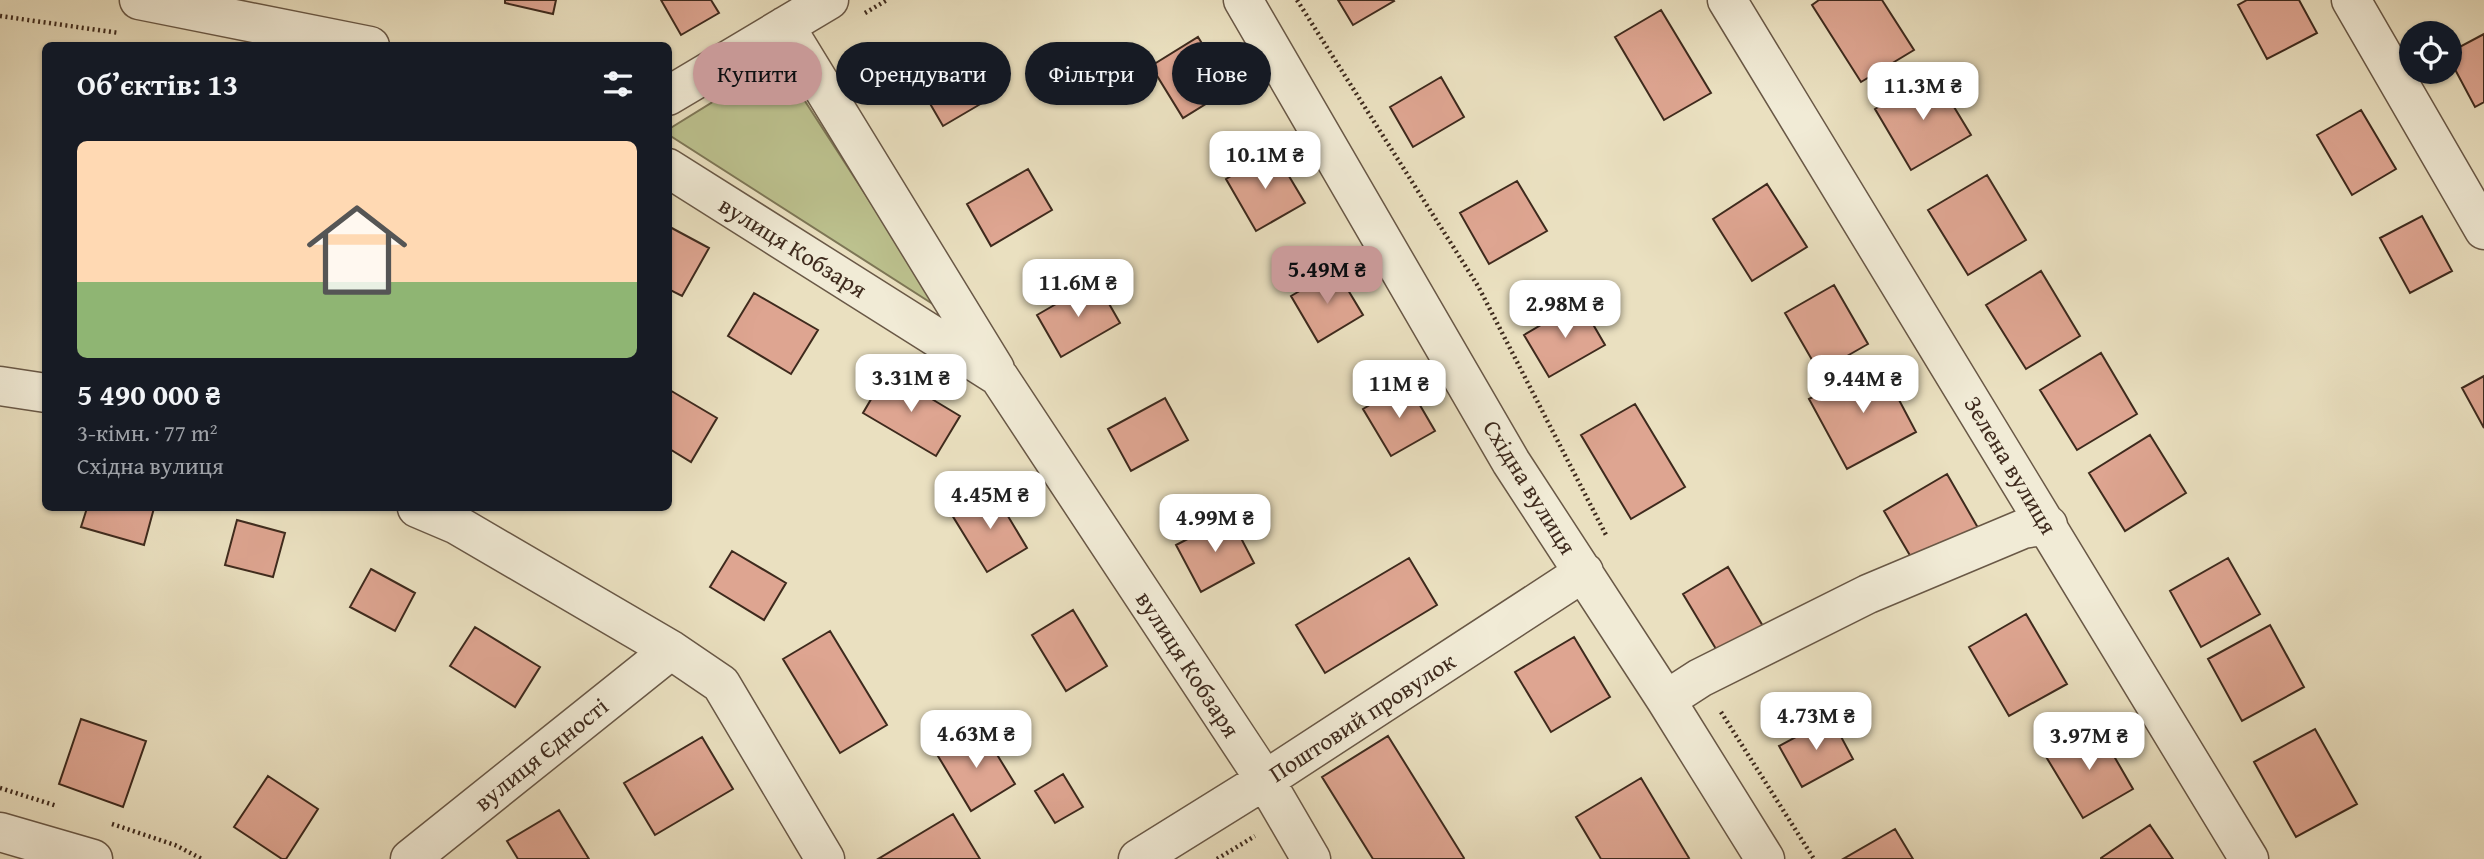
<!DOCTYPE html>
<html lang="uk">
<head>
<meta charset="utf-8">
<style>
	body { margin:0; font-family:"Gentium Book Plus",serif; background:#20242c; color:#f1f3f6; height:100vh; display:flex; flex-direction:column; font-size:26px; white-space:nowrap }
	* { box-sizing:border-box; margin:0 }
	p { font-size:23px; color:#9ea1a6 }
	.icon { flex:none; width:38px; height:38px; fill:none; stroke:currentColor; stroke-width:2; stroke-linecap:round; stroke-linejoin:round }
	.map { position:relative; flex:1; overflow:hidden }
	.side { position:absolute; left:42px; top:42px; width:630px; height:469px; display:flex; flex-direction:column; background:#171b24; border-radius:10px; box-shadow:0 2px 5px #0004 }
	.side>* { flex:none }
	.guide { position:absolute; left:693px; top:42px; width:665px; height:63px; display:flex; gap:14px }
	.controls { position:absolute; left:2399px; top:21px; display:grid; gap:14px }
	.controls a { display:grid; place-items:center; width:63px; height:63px; border-radius:50%; background:#171b24; box-shadow:0 2px 5px #0004; font-size:35px }
	.price { position:absolute; translate:-50% -60px; padding:0 16px; border-radius:14px; background:#fff; color:#222; font-size:23px; line-height:46px; filter:drop-shadow(0 2px 4px #0008) }
	.price::after { content:''; position:absolute; left:50%; top:42px; width:21px; height:16px; margin-left:-10px; background:inherit; clip-path:polygon(0 0,100% 0,50% 100%) }
	.price.current { background:#c59692; color:#111 }
	ul { padding:0; list-style:none }
	li { display:grid; align-content:center; gap:14px; height:371px; padding:0 35px }
	li+li { border-top:2px solid #363941 }
	li span { display:grid; place-items:center; height:217px; border-radius:10px; color:#555 }
	li>.icon { margin-inline-start:auto }
	span .icon { width:126px; height:126px; fill:#fffc; stroke-width:1 }
	li b { font-size:30px }
	h2 { display:flex; justify-content:space-between; align-items:center; height:84px; padding:0 35px; font-size:30px }
	.pill { padding:0 24px; border-radius:32px; background:#171b24; box-shadow:0 2px 5px #0004; font-size:24px; line-height:63px }
	.pill.current { background:#c59692; color:#111 }
	.map>svg:first-child { display:block }
	.green { fill:#bcc18e; stroke:#7d7656; stroke-width:2 }
	.building { fill:#dea591; stroke:#3e2a1d; stroke-width:2 }
	.lines { fill:none; stroke-linecap:round; stroke-linejoin:round }
	.minor-casing { stroke:#695846; stroke-width:41 }
	.path { stroke:#3e2a1d; stroke-width:4.5; stroke-dasharray:2 3.5; stroke-linecap:butt }
	.minor { stroke:#f1ebd6; stroke-width:38 }
	.labels { text-anchor:middle; dominant-baseline:central; stroke-width:6; stroke-linejoin:round; paint-order:stroke }
	.street-label { font-size:24px; fill:#3e2a1d; stroke:#f1ebd6 }
</style>
</head>
<body>
<div class="map">
<svg width="2484" height="859" viewBox="0 0 2484 859">
	<rect width="100%" height="100%" fill="#eae0c0"/>
	<filter id="stains"><feTurbulence type="fractalNoise" baseFrequency=".00286" numOctaves="4"/><feColorMatrix values="0 0 0 0 .2 0 0 0 0 .09 0 0 0 0 .02 0 0 0 .5 -.17"/></filter>
	<radialGradient id="worn" r=".72"><stop offset=".6" stop-color="#630" stop-opacity="0"/><stop offset="1" stop-color="#630" stop-opacity=".3"/></radialGradient>
	<path class="green" d="M779 61 939 308 669 135V129Z"/>
	<path class="building" d="M505 0H556L553 14 505 3Z
		M661 0H711L719 13 681 35Z
		M1338 0H1393L1394 1 1353 25Z
		M1819 0H1882L1914 50 1861 82 1812 5Z
		M2247 0H2299L2317 33 2267 59 2238 5Z
		M1661 10 1711 93 1664 120 1615 37Z
		M2484 34V102L2475 107 2450 60V52Z
		M1198 37 1230 89 1183 118 1151 66Z
		M960 50 989 99 943 126 914 76Z
		M1934 74 1971 135 1911 170 1875 109Z
		M1441 77 1464 117 1413 147 1390 107Z
		M2361 110 2396 169 2352 195 2317 135Z
		M1274 151 1305 203 1256 231 1226 179Z
		M1028 169 1052 210 991 246 967 204Z
		M1987 175 2026 240 1968 275 1928 210Z
		M1517 181 1547 231 1489 264 1460 213Z
		M1767 184 1807 247 1752 281 1713 219Z
		M2422 216 2452 271 2410 293 2380 238Z
		M668 226 709 248 682 296 668 289Z
		M1336 270 1363 315 1318 342 1291 296Z
		M2041 271 2080 336 2026 369 1986 305Z
		M1096 281 1120 323 1061 357 1037 315Z
		M1834 285 1868 344 1819 372 1785 313Z
		M754 293 818 330 791 374 728 336Z
		M1580 302 1605 345 1549 377 1524 335Z
		M2101 353 2137 414 2077 450 2040 390Z
		M1879 362 1916 432 1847 469 1809 399Z
		M887 372 960 416 936 456 863 413Z
		M2484 376V428L2462 388Z
		M1407 383 1435 431 1391 456 1363 409Z
		M668 389 717 418 691 462 668 448Z
		M1165 398 1188 440 1131 471 1108 429Z
		M1635 404 1685 487 1631 519 1581 435Z
		M2150 435 2186 493 2125 531 2089 473Z
		M1947 474 1985 540 1922 576 1884 511Z
		M993 491 1027 548 987 572 952 515Z
		M87 508H154L144 545 81 527Z
		M1230 517 1254 563 1201 592 1176 545Z
		M237 520 285 533 273 577 225 565Z
		M732 551 786 583 764 620 710 587Z
		M1409 558 1437 605 1325 673 1296 625Z
		M2228 558 2260 614 2201 647 2170 591Z
		M1728 567 1767 633 1722 659 1683 594Z
		M371 569 415 593 395 631 350 607Z
		M1073 610 1107 666 1066 691 1032 635Z
		M2026 614 2067 684 2009 716 1969 647Z
		M2270 625 2304 687 2242 721 2208 659Z
		M475 627 540 667 515 707 450 666Z
		M830 631 887 725 840 753 783 659Z
		M1574 637 1610 697 1551 732 1515 672Z
		M1831 718 1853 759 1802 787 1779 746Z
		M81 719 146 741 123 807 59 784Z
		M2096 725 2133 789 2083 818 2045 755Z
		M2315 729 2357 804 2296 837 2254 762Z
		M982 730 1015 784 971 811 938 756Z
		M1388 736 1464 858 1463 859H1373L1322 777Z
		M702 737 733 789 655 835 624 783Z
		M1063 774 1083 807 1055 823 1035 791Z
		M268 776 318 809 286 859H282L234 827Z
		M1641 778 1689 858 1687 859H1601L1576 817Z
		M559 810 589 859H518L507 841Z
		M953 814 980 859H878Z
		M2150 825 2173 859H2101V858Z
		M1895 829 1913 859H1843Z"/>
	<g class="lines">
		<g class="minor-casing">
			<path id="minor" d="M139 0 370 46
				M1243 0 1511 462 1666 700 1765 859
				M1727 0 2249 859
				M2351 0 2484 230
				M785 26 995 369
				M668 96 829 0
				M668 168 999 377 1265 780 1311 859
				M0 386 46 393
				M417 508 457 525 671 650 721 684 825 859
				M1666 700 1700 678 1868 594 2023 529 2048 525
				M0 832 93 859
				M410 859 671 650
				M1138 859 1265 780 1584 572"/>
		</g>
		<path class="path" d="M1297 0 1478 286 1606 535
			M865 13 887 0
			M0 16 119 33
			M1721 712 1814 859
			M0 788 57 806
			M112 824 175 845 202 859
			M1217 859 1255 836"/>
		<use href="#minor" class="minor"/>
	</g>
	<g class="labels">
		<g class="street-label">
			<text transform="translate(793 247) rotate(32)">вулиця Кобзаря</text>
			<text transform="translate(2011 465) rotate(59)">Зелена вулиця</text>
			<text transform="translate(1530 487) rotate(58)">Східна вулиця</text>
			<text transform="translate(1188 664) rotate(57)">вулиця Кобзаря</text>
			<text transform="translate(1362 717) rotate(-33)">Поштовий провулок</text>
			<text transform="translate(541 754) rotate(-39)">вулиця Єдності</text>
		</g>
	</g>
	<rect width="100%" height="100%" filter="url(#stains)"/>
	<rect width="100%" height="100%" fill="url(#worn)"/>
</svg>
<div class="controls">
<a><svg class="icon" aria-label="locate" viewBox="0 0 24 24"><circle cx="12" cy="12" r="6"/><path d="M12 2v4M12 18v4M2 12h4M18 12h4"/></svg></a>
</div>
<b class="price" style="left:1923px;top:122px">11.3M ₴</b>
<b class="price" style="left:1265px;top:191px">10.1M ₴</b>
<b class="price current" style="left:1327px;top:306px">5.49M ₴</b>
<b class="price" style="left:1078px;top:319px">11.6M ₴</b>
<b class="price" style="left:1565px;top:340px">2.98M ₴</b>
<b class="price" style="left:911px;top:414px">3.31M ₴</b>
<b class="price" style="left:1863px;top:415px">9.44M ₴</b>
<b class="price" style="left:1399px;top:420px">11M ₴</b>
<b class="price" style="left:990px;top:531px">4.45M ₴</b>
<b class="price" style="left:1215px;top:554px">4.99M ₴</b>
<b class="price" style="left:1816px;top:752px">4.73M ₴</b>
<b class="price" style="left:976px;top:770px">4.63M ₴</b>
<b class="price" style="left:2089px;top:772px">3.97M ₴</b>
<div class="guide">
<a class="pill current">Купити</a>
<a class="pill">Орендувати</a>
<a class="pill">Фільтри</a>
<a class="pill">Нове</a>
</div>
<section class="side">
<h2>Об’єктів: 13<svg class="icon" aria-label="filters" viewBox="0 0 24 24"><path d="M4 7h16M4 17h16"/><circle cx="9" cy="7" r="2"/><circle cx="15" cy="17" r="2"/></svg></h2>
<ul>
<li><span style="background:linear-gradient(#ffd9b3 65%,#8fb573 0)"><svg class="icon" aria-label="home" viewBox="0 0 24 24"><path d="M3 11l9-7 9 7M6 9v11h12V9"/></svg></span><div><b>5 490 000 ₴</b><p>3-кімн. · 77 m²</p><p>Східна вулиця</p></div></li>
</ul>
</section>
</div>
</body>
</html>
